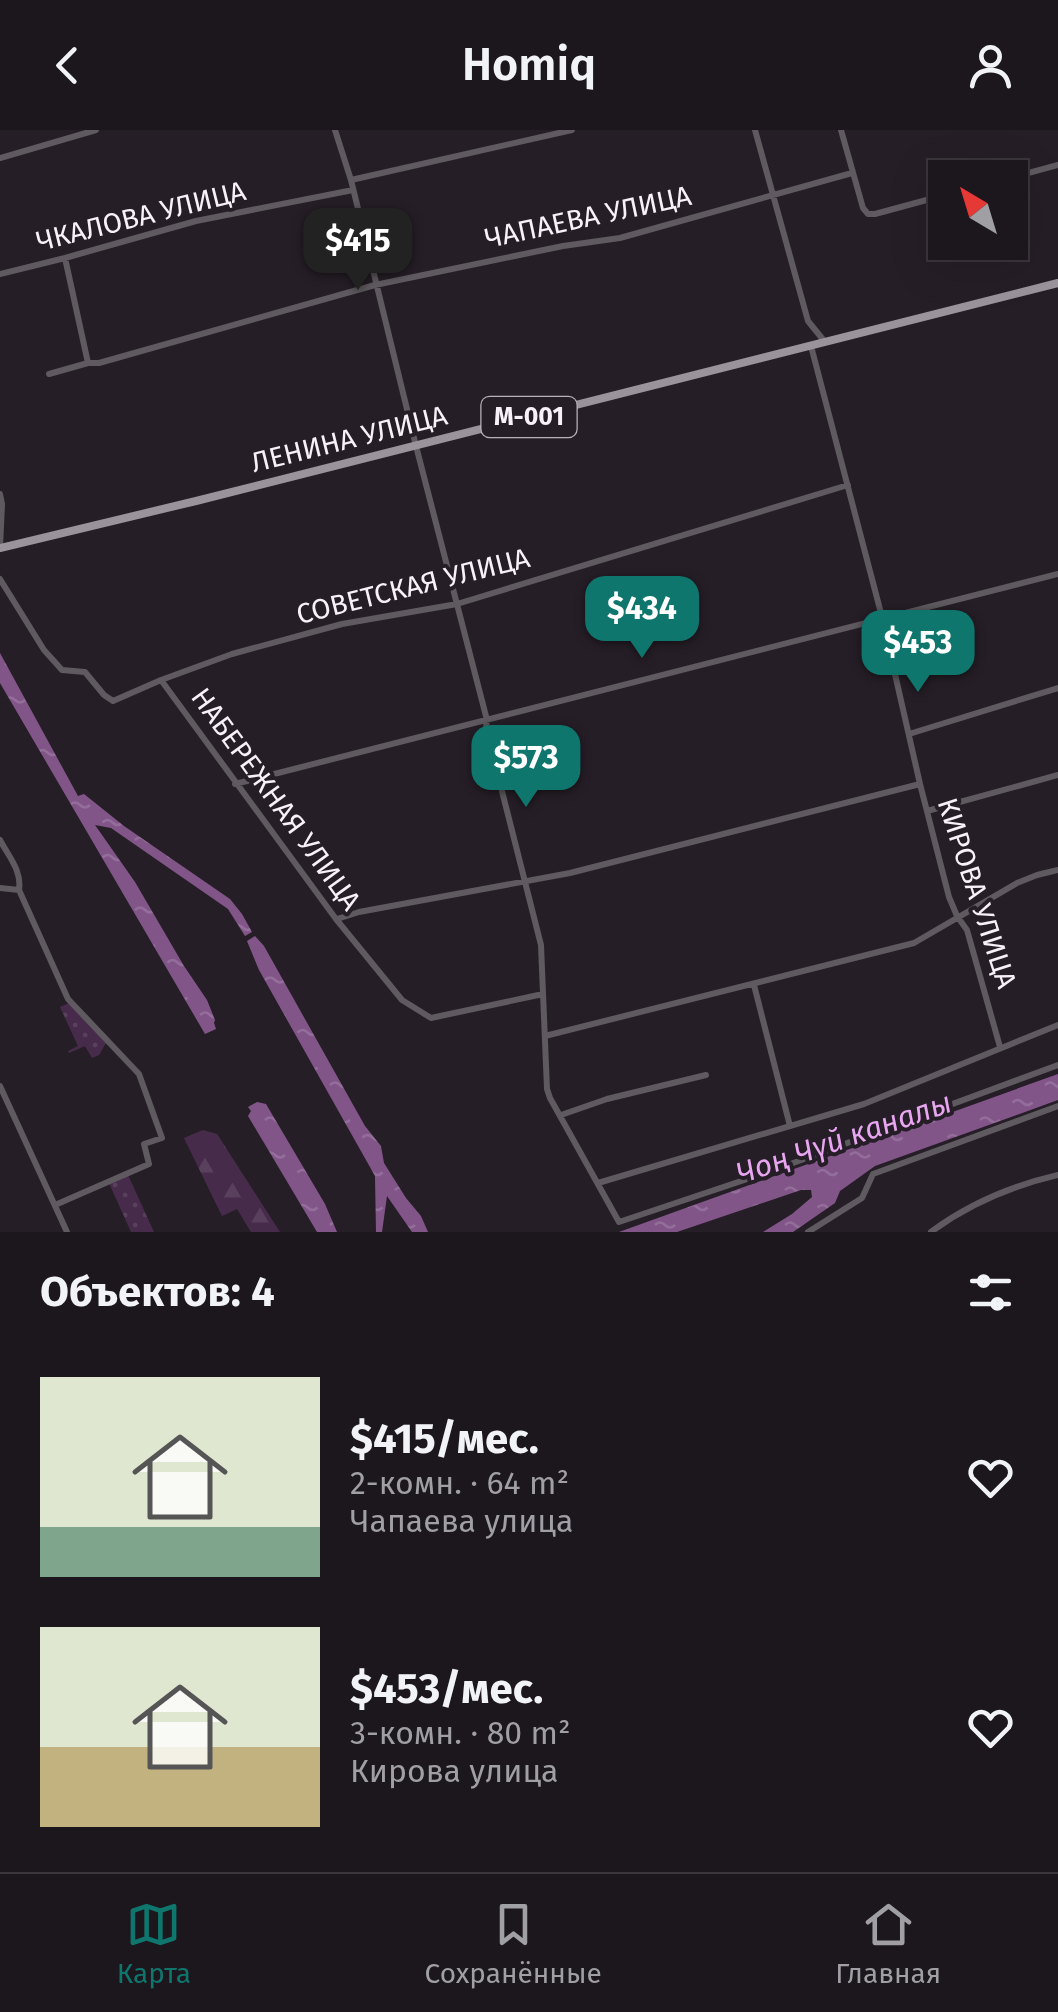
<!DOCTYPE html>
<html lang="ru">
<head>
<meta charset="utf-8">
<style>
	body { margin:0; font-family:"Fira Sans",sans-serif; background:#251f26; color:#f1f3f6; height:100vh; display:flex; flex-direction:column; font-size:38px; white-space:nowrap }
	* { box-sizing:border-box; margin:0 }
	p { font-size:32px; color:#a09fa4 }
	.icon { flex:none; width:55px; height:55px; fill:none; stroke:currentColor; stroke-width:2; stroke-linecap:round; stroke-linejoin:round }
	.map { position:relative; height:1102px; overflow:hidden }
	.sheet { display:flex; flex-direction:column; background:#1c161d; flex:1 }
	.sheet>* { flex:none }
	.needle { width:65px; rotate:322deg }
	.fabs { position:absolute; left:928px; top:30px; display:grid; gap:20px }
	.fabs a { display:grid; place-items:center; width:100px; height:100px; border-radius:0px; background:#1c161d; box-shadow:0 10px 40px #0002,0 0 0 2px #3a353b; font-size:50px }
	.price { position:absolute; translate:-50% -85px; padding:0 22px; border-radius:20px; background:#0f766e; color:#fff; font-size:32px; line-height:65px; filter:drop-shadow(0 2px 5px #0008) }
	.price::after { content:''; position:absolute; left:50%; top:60px; width:30px; height:22px; margin-left:-15px; background:inherit; clip-path:polygon(0 0,100% 0,50% 100%) }
	.price.active { background:#222; color:#fff }
	ul { padding:0; list-style:none }
	li { display:flex; align-items:center; gap:30px; height:250px; padding:0 40px }
	li span { display:grid; place-items:center; flex:none; width:280px; height:200px; border-radius:0px; color:#555 }
	li>.icon { margin-inline-start:auto }
	span .icon { width:120px; height:120px; fill:#fffc; stroke-width:1 }
	li b { font-size:42px }
	h2 { display:flex; justify-content:space-between; align-items:center; height:120px; padding:0 40px; font-size:42px }
	header { display:flex; justify-content:space-between; align-items:center; height:130px; padding:0 40px; background:#1c161d; font-size:45px; font-weight:600 }
	.dock { display:flex; justify-content:space-around; align-items:center; height:140px; border-top:2px solid #3a353b; background:#1c161d; font-size:28px; color:#a09fa4 }
	.dock a { display:grid; justify-items:center; gap:5px }
	.dock .active { color:#0f766e }
	.map>svg:first-child { display:block }
	.grass { fill:url(#grass-dots) }
	.forest { fill:url(#forest-firs) }
	.water { fill:url(#water-ripples) }
	.lines { fill:none; stroke-linecap:round; stroke-linejoin:round }
	.minor { stroke:#5e5a5f; stroke-width:6 }
	.major { stroke:#9b939c; stroke-width:8 }
	.labels { text-anchor:middle; dominant-baseline:central; stroke-width:8; stroke-linejoin:round; paint-order:stroke }
	.shield { fill:#261e27; stroke:#b8b2b9; stroke-width:2.5 }
	.shield-label { font-size:25px; font-weight:bold; fill:#f7f2f8 }
	.street-label { font-size:28px; fill:#f7f2f8; stroke:#261e27 }
	.water-label { font-size:30px; font-style:italic; fill:#e8a6f1; stroke:#261e27 }
</style>
</head>
<body>
<header><svg class="icon" aria-label="back" viewBox="0 0 24 24"><path d="M15 5l-7 7 7 7"/></svg>Homiq<svg class="icon" aria-label="person" viewBox="0 0 24 24"><circle cx="12" cy="8" r="4"/><path d="M4 21q1-7 8-7t8 7"/></svg></header>
<div class="map">
<svg width="1058" height="1102" viewBox="0 0 1058 1102">
	<defs>
		<pattern id="grass-dots" width="8" height="8" patternUnits="userSpaceOnUse" patternTransform="scale(2.5)"><rect width="8" height="8" fill="#472b4b"/><path d="M2 2h.1M6 6h.1" fill="none" stroke="#59405d" stroke-width="1.8" stroke-linecap="round"/></pattern>
		<pattern id="forest-firs" width="22" height="20" patternUnits="userSpaceOnUse" patternTransform="scale(2.5)"><rect width="22" height="20" fill="#472b4b"/><path d="M5 1l3.5 6h-7zM16 11l3.5 6h-7z" fill="#59405d"/></pattern>
		<pattern id="water-ripples" width="26" height="14" patternUnits="userSpaceOnUse" patternTransform="scale(2.5)"><rect width="26" height="14" fill="#825589"/><path d="M2 4q2-2 4 0t4 0M15 11q2-2 4 0t4 0" fill="none" stroke="#946e9a"/></pattern>
	</defs>
	<rect width="100%" height="100%" fill="#261e27"/>
	<path class="grass" d="M69 873 106 913 99 925 92 928 85 916 69 923 68 921 78 916 60 877Z
		M128 1045 154 1102H131L109 1053Z"/>
	<path class="forest" d="M203 1000 217 1004 280 1102H251L237 1079 222 1086 184 1008Z"/>
	<path class="water" d="M0 523 78 666 84 664 124 696 230 769 242 784 252 802 245 806 228 779 111 698 95 695 135 752 184 836 207 870 215 890 214 893 216 899 205 904 0 553Z
		M255 806 264 816 365 996 381 1016 384 1033 406 1068 421 1086 428 1102H412L387 1066 382 1102H376L375 1046 259 840 247 811Z
		M1058 944V970L875 1036 840 1061 835 1073 793 1102H763L792 1084 812 1067 811 1060H801L677 1102H619Z
		M257 972 266 974 325 1074 337 1102H317L248 986 251 981 248 977Z"/>
	<g class="lines">
		<path class="minor" d="M335 0 351 50 416 316 487 590 486 598 541 815 547 959 550 968 619 1092 777 1039 1058 935
			M755 0 808 191 825 212
			M841 0 863 78 868 84H875L945 65
			M0 28 96 0
			M1010 48 1058 35
			M351 50 572 0
			M65 128 88 233H99L375 155 563 116 620 108 852 43
			M0 144 65 128 196 91 353 60
			M811 216 882 487 920 654 949 767 957 786 967 800 1000 917
			M49 244 88 233
			M0 364 2 374 0 417
			M0 449 44 520 62 540 85 542 104 565 113 571 161 550 336 789 402 870 431 888 543 864
			M161 550 232 524 342 494 457 474 848 355
			M909 604 1058 558
			M235 654 1058 444
			M927 681 1058 645
			M0 710C9 727 22 741 19 760L0 758
			M19 760 68 869 139 944 162 1008 144 1014 149 1034 55 1075
			M337 789 359 782 570 743 920 654
			M754 855 790 996
			M545 906 914 813 1017 753 1037 745 1058 740
			M0 956 67 1102
			M561 985 607 969 706 945
			M598 1053 864 974 1058 895
			M808 1102 862 1068 873 1044 1058 976
			M931 1102C970 1073 1011 1056 1058 1045"/>
		<path class="major" d="M0 418 196 371 1058 153"/>
	</g>
	<g class="labels">
		<rect class="shield" x="481.5" y="267" width="95" height="40" rx="8"/>
		<g class="shield-label">
			<text x="529" y="287">М-001</text>
		</g>
		<g class="street-label">
			<text transform="translate(141 86) rotate(-14)">ЧКАЛОВА УЛИЦА</text>
			<text transform="translate(588 87) rotate(-12)">ЧАПАЕВА УЛИЦА</text>
			<text transform="translate(349 309) rotate(-14)">ЛЕНИНА УЛИЦА</text>
			<text transform="translate(413 456) rotate(-14)">СОВЕТСКАЯ УЛИЦА</text>
			<text transform="translate(276 669) rotate(54)">НАБЕРЕЖНАЯ УЛИЦА</text>
			<text transform="translate(977 763) rotate(72)">КИРОВА УЛИЦА</text>
		</g>
		<g class="water-label">
			<text transform="translate(844 1008) rotate(-19)">Чоң Чүй каналы</text>
		</g>
	</g>
</svg>
<div class="fabs">
<a><svg class="needle" viewBox="-14 -14 28 28"><path d="M0-13l5 13h-10z" fill="#e53935"/><path d="M0 13l5-13h-10z" fill="#a09fa4"/></svg></a>
</div>
<b class="price active" style="left:358px;top:163px">$415</b>
<b class="price" style="left:642px;top:531px">$434</b>
<b class="price" style="left:918px;top:565px">$453</b>
<b class="price" style="left:526px;top:680px">$573</b>
</div>
<section class="sheet">
<h2>Объектов: 4<svg class="icon" aria-label="filters" viewBox="0 0 24 24"><path d="M4 7h16M4 17h16"/><circle cx="9" cy="7" r="2"/><circle cx="15" cy="17" r="2"/></svg></h2>
<ul>
<li><span style="background:linear-gradient(#dfe7d0 75%,#7fa58c 0)"><svg class="icon" aria-label="home" viewBox="0 0 24 24"><path d="M3 11l9-7 9 7M6 9v11h12V9"/></svg></span><div><b>$415/мес.</b><p>2-комн. · 64 m²</p><p>Чапаева улица</p></div><svg class="icon" aria-label="heart" viewBox="0 0 24 24"><path d="M12 20l-8-8c-3-5 5-10 8-4 3-6 11-1 8 4z"/></svg></li>
<li><span style="background:linear-gradient(#dfe7d0 60%,#c2b280 0)"><svg class="icon" aria-label="home" viewBox="0 0 24 24"><path d="M3 11l9-7 9 7M6 9v11h12V9"/></svg></span><div><b>$453/мес.</b><p>3-комн. · 80 m²</p><p>Кирова улица</p></div><svg class="icon" aria-label="heart" viewBox="0 0 24 24"><path d="M12 20l-8-8c-3-5 5-10 8-4 3-6 11-1 8 4z"/></svg></li>
</ul>
</section>
<nav class="dock">
<a class="active"><svg class="icon" aria-label="map" viewBox="0 0 24 24"><path d="M3 6l6-2 6 2 6-2v14l-6 2-6-2-6 2zM9 4v14M15 6v14"/></svg>Карта</a>
<a><svg class="icon" aria-label="saved" viewBox="0 0 24 24"><path d="M7 4h10v16l-5-4-5 4z"/></svg>Сохранённые</a>
<a><svg class="icon" aria-label="home" viewBox="0 0 24 24"><path d="M3 11l9-7 9 7M6 9v11h12V9"/></svg>Главная</a>
</nav>
</body>
</html>
